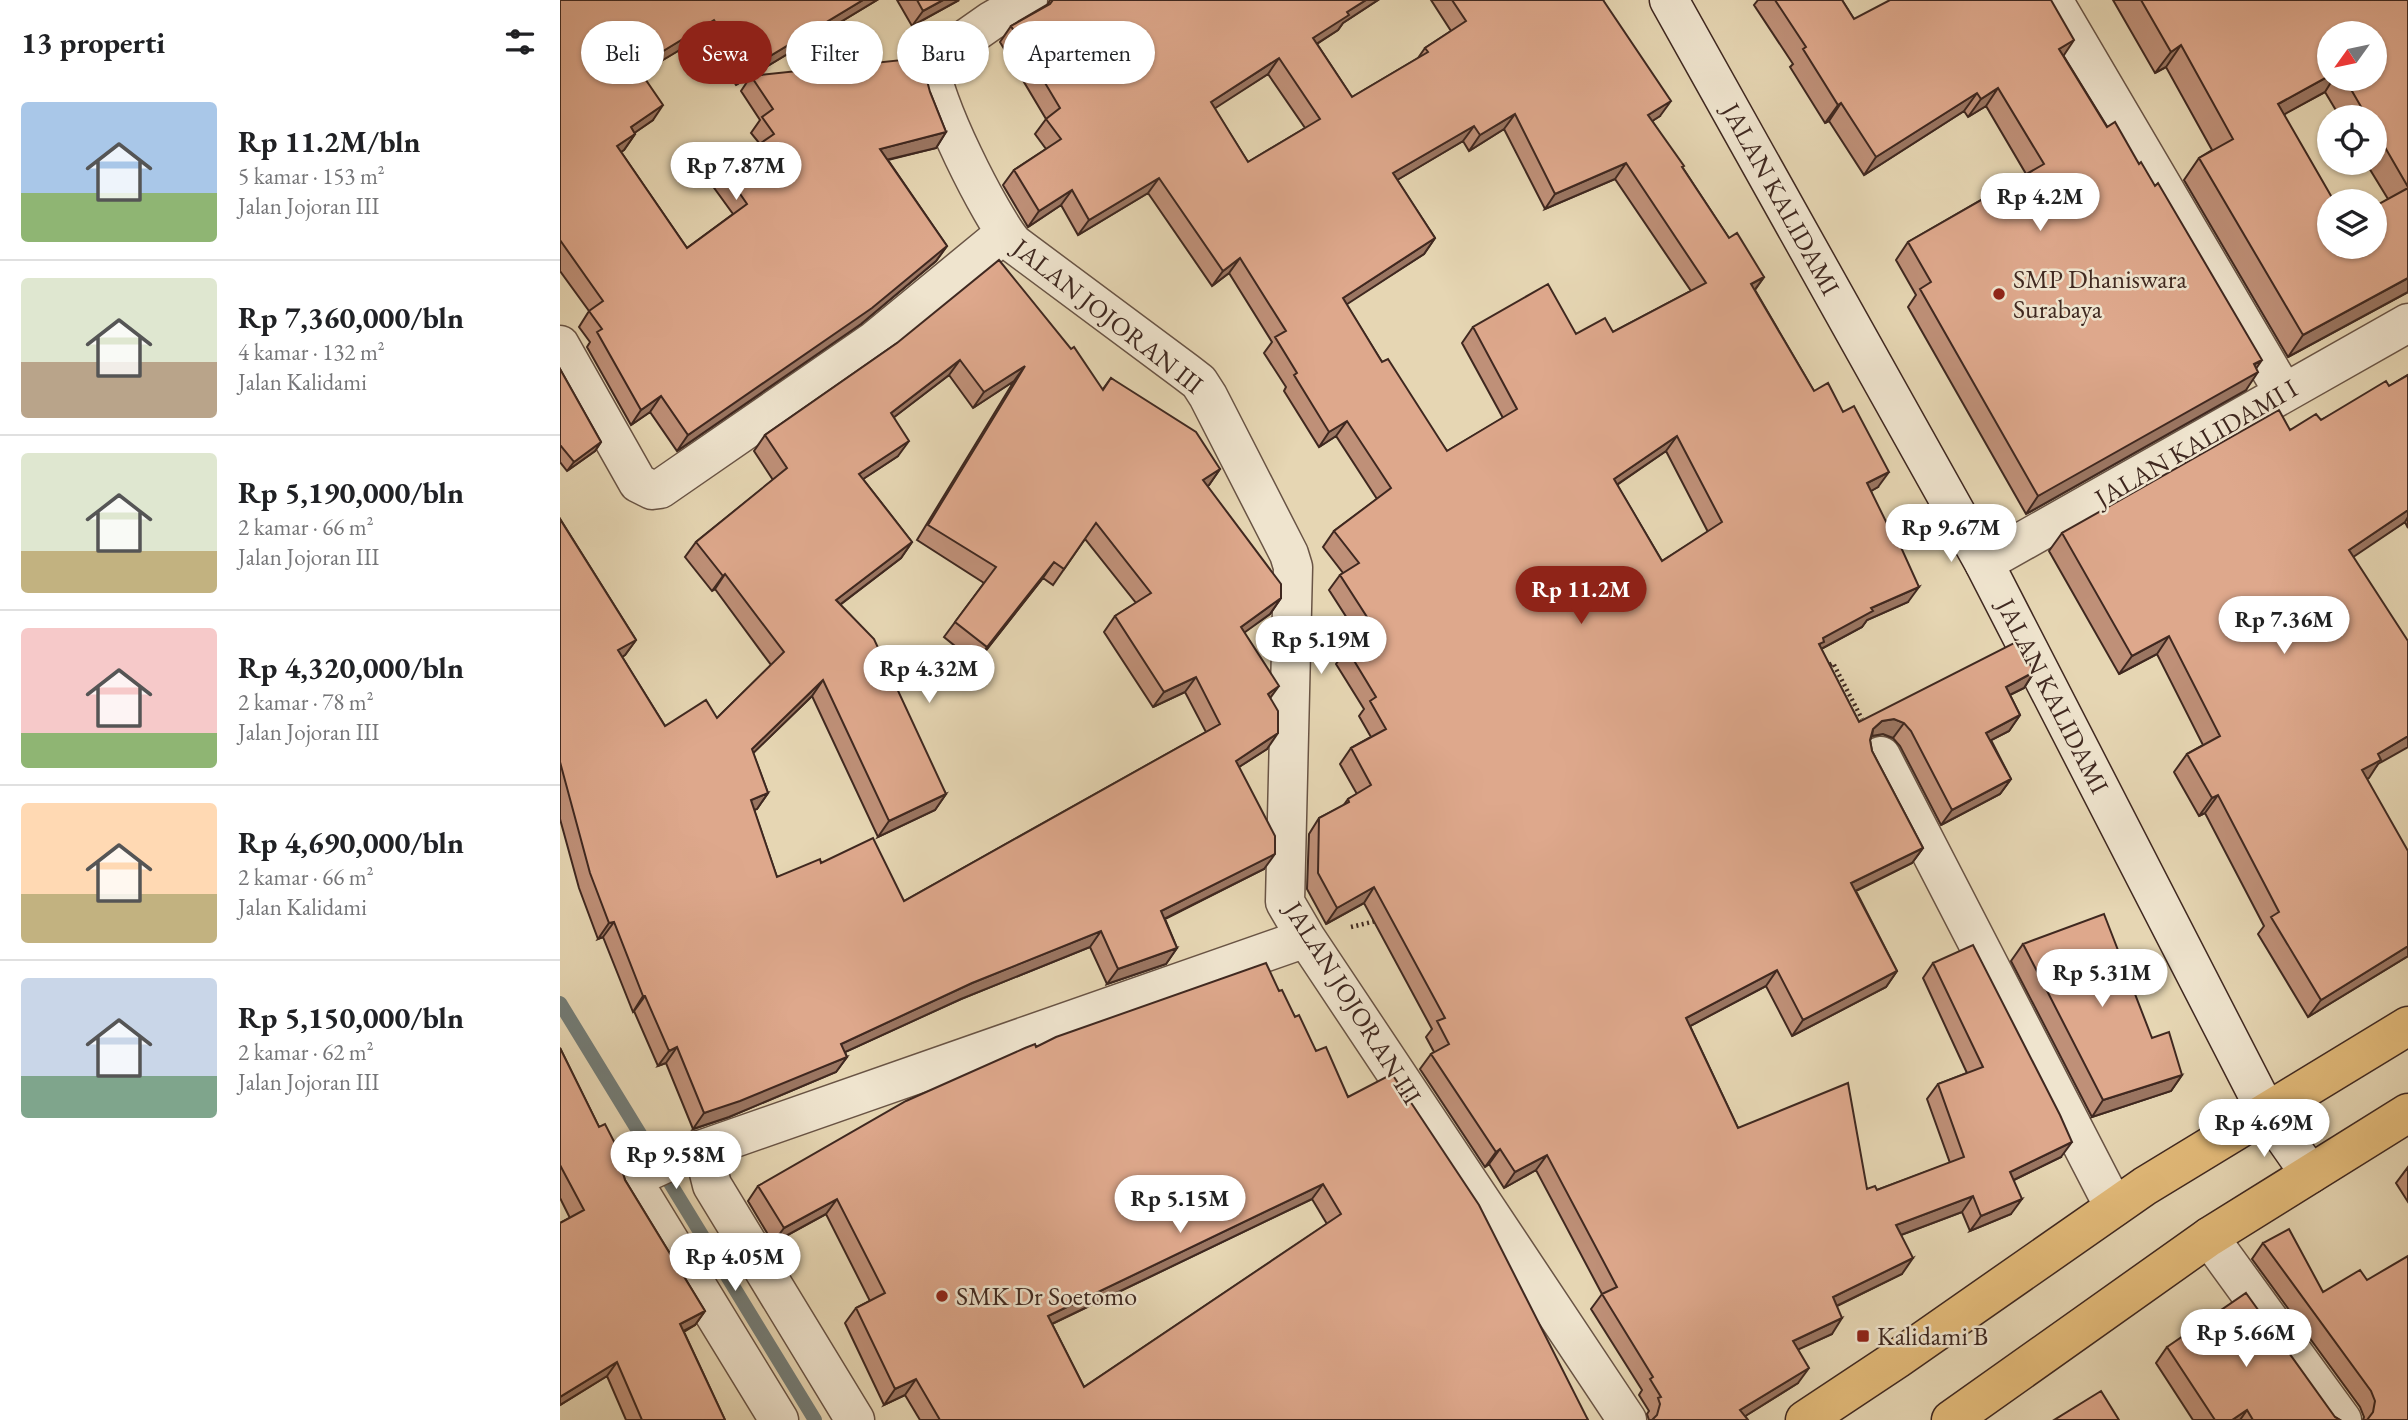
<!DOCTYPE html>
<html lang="id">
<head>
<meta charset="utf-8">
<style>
	body { margin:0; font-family:"EB Garamond",serif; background:#f2f2f2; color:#202124; height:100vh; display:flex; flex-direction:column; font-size:26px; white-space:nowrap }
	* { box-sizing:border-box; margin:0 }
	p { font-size:23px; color:#757577 }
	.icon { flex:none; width:38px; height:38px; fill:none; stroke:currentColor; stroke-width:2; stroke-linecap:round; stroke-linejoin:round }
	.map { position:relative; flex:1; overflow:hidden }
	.side { display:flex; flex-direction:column; background:#fff; width:560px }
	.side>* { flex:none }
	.hud { position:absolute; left:21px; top:21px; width:665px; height:63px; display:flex; gap:14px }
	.needle { width:46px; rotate:237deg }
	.controls { position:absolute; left:1757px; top:21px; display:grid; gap:14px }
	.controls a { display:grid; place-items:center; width:70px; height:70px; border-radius:50%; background:#fff; box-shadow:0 2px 5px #0004; font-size:35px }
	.price { position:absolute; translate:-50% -60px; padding:0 16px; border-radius:24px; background:#fff; color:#222; font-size:23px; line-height:46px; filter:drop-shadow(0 2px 4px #0008) }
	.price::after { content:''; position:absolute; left:50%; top:42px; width:21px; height:16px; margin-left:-10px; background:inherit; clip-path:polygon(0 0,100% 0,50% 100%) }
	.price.current { background:#8f2418; color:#fff }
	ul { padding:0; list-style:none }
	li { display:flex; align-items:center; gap:21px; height:175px; padding:0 21px }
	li+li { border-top:2px solid #e0e0e0 }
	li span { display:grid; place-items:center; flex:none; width:196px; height:140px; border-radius:7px; color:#555 }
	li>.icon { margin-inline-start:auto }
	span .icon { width:84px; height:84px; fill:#fffc; stroke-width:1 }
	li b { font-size:30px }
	h2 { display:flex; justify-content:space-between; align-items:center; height:84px; padding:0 21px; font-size:30px }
	.pill { padding:0 24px; border-radius:32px; background:#fff; box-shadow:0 2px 5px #0004; font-size:24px; line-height:63px }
	.pill.current { background:#8f2418; color:#fff }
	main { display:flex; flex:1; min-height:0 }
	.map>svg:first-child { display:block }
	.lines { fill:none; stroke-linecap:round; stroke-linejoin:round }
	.stream { stroke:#747e79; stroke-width:14 }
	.street-casing { stroke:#695445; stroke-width:41 }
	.secondary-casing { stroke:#3f2820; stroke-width:41 }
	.primary-casing { stroke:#3f2820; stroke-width:41 }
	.path { stroke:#3f2820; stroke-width:4.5; stroke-dasharray:2 3.5; stroke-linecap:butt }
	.street { stroke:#efe4ce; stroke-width:38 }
	.secondary { stroke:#efe4ce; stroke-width:38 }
	.primary { stroke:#e3bb7a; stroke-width:38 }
	.wall { fill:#bf9078; stroke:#3f2820; stroke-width:2; fill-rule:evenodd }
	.shaded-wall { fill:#9b7662; stroke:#3f2820; stroke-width:2 }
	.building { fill:#dea88c; stroke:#3f2820; stroke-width:2; fill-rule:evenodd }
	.poi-dot { fill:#8f2418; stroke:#efe4ce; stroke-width:2.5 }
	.labels { text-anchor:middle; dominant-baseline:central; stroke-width:5; stroke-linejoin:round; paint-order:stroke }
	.street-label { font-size:26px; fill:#3f2820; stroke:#efe4ce }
	.poi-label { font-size:26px; fill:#3f2820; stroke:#efe4ce; text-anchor:start }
</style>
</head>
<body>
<main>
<section class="side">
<h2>13 properti<svg class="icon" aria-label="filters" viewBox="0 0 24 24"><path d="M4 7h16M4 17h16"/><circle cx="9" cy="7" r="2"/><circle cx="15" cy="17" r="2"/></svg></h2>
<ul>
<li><span style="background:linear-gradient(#a9c7e8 65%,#8fb573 0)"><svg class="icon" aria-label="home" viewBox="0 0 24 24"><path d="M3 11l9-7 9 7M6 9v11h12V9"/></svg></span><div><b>Rp 11.2M/bln</b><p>5 kamar · 153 m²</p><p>Jalan Jojoran III</p></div></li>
<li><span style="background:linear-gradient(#dfe7d0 60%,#b9a48a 0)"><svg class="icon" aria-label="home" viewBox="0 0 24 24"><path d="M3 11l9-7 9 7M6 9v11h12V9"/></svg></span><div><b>Rp 7,360,000/bln</b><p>4 kamar · 132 m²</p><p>Jalan Kalidami</p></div></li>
<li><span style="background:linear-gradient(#dfe7d0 70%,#c2b280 0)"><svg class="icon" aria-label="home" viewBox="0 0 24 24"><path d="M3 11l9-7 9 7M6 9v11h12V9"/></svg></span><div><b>Rp 5,190,000/bln</b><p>2 kamar · 66 m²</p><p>Jalan Jojoran III</p></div></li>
<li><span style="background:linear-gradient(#f6c9c9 75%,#8fb573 0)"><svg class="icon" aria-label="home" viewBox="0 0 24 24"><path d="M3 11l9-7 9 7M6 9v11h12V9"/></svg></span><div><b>Rp 4,320,000/bln</b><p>2 kamar · 78 m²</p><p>Jalan Jojoran III</p></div></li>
<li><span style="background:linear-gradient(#ffd9b3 65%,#c2b280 0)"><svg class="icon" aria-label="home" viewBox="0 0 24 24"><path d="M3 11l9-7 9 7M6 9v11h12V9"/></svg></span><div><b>Rp 4,690,000/bln</b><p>2 kamar · 66 m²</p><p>Jalan Kalidami</p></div></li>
<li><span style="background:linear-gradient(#c9d6e8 70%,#7fa58c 0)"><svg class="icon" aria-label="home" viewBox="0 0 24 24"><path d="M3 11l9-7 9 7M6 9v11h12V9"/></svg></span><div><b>Rp 5,150,000/bln</b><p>2 kamar · 62 m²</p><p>Jalan Jojoran III</p></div></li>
</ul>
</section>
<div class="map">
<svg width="1848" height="1420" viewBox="0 0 1848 1420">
	<rect width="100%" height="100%" fill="#e6d6b3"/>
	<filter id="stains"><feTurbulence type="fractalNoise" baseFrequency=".00286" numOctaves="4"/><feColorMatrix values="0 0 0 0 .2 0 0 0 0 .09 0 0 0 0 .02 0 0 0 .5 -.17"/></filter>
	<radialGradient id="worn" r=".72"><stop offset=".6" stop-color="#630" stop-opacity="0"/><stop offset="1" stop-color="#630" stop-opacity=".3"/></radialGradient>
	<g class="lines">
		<path class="stream" d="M0 1003 255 1420"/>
		<g class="street-casing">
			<path id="street" d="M468 0 431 21 371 63C368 93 432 220 454 244L626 372 639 382 648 396 729 554 733 567 725 902 746 938 1067 1420
				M1493 0 1724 393
				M0 345 78 483 92 490 100 489 314 341 444 234
				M1424 563 1848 323
				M1321 756 1554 1207
				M143 1149 130 1152 78 1176 74 1183 219 1420
				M1649 1237 1782 1420
				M295 1420 152 1185 143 1149 746 938"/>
		</g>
		<g class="secondary-casing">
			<path id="secondary" d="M1109 0 1424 563 1706 1111 1750 1174"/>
		</g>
		<g class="primary-casing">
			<path id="primary" d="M1245 1420 1337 1359 1585 1186 1848 1026
				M1391 1420 1649 1237 1848 1113"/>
		</g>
		<path class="path" d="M1265 667 1273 663 1302 719
			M791 927 816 921"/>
		<use href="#street" class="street"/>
		<use href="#secondary" class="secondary"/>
		<use href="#primary" class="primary"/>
	</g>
	<path class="wall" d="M0 0H317L176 85 143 36 81 73 93 120 74 133 75 134 64 150 61 152 127 248 173 214 152 185 163 169 200 144 191 133 200 120 181 91 191 76 370 92 386 132 376 148 328 160 387 246 376 261 301 324 117 451 90 412 71 425 27 347 30 342 19 327 29 311 0 271Z
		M337 0H399L352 26Z
		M490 0H818L783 23 778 30 757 44 792 97 858 58 865 48 891 31 871 0H1043L1100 116 1092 121 1169 238 1204 277 1195 290 1254 391 1318 487 1311 491 1348 602 1307 620 1302 627 1261 649 1299 722 1474 672 1464 688 1450 695 1460 715 1449 731 1431 740 1451 779 1440 794 1381 825 1340 746 1333 738 1323 734 1312 736 1310 740 1312 751 1363 848 1352 863 1296 891 1337 971 1326 987 1232 1036 1206 986 1130 1026 1178 1128 1307 1189 1317 1190 1390 1163 1367 1099 1378 1084 1407 1073 1363 978 1373 963 1501 1157 1454 1180 1451 1214 1410 1231 1402 1212 1341 1235 1342 1274 1277 1306 1272 1334 1238 1349V1383L1185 1416 1188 1420H1089L1087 1414 1089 1411 1079 1395 1082 1390 1031 1309 1042 1294 976 1170 944 1188 929 1164 925 1167 860 1069 871 1054 874 1052 866 1037 872 1029 804 903 766 924 747 889 749 834 759 818 783 806 788 799 797 794 780 764 791 748 811 737 799 716 804 709 776 664 787 649 801 640 769 590 780 575 783 573 763 547 774 531 817 499 776 436 759 447 724 391 726 387 704 353 712 342 669 273 652 286 588 193 518 235 501 205 468 227 443 185 454 170 486 149 475 134 486 119 440 42 451 26 488 4ZM708 74 745 128 688 162 654 108ZM944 129 985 209 1055 179 1131 291 1053 332 1016 334 913 327 902 343 943 418 887 451 822 362 786 304 864 254 875 238 837 180 903 141 909 151ZM1106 451 1148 532 1102 561 1057 485Z
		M1198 0H1282L1294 19 1503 55 1696 368 1686 390 1466 514 1348 307 1356 295 1336 260 1348 242 1466 174 1426 106 1408 117 1404 111 1304 175 1269 121 1265 123 1230 67 1233 64 1194 5Z
		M1553 0H1848V292L1728 357 1624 180 1639 158 1652 150 1606 67 1595 73ZM1769 33 1815 79H1769ZM1765 92 1780 117H1815V163H1806L1828 199 1769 247 1724 114Z
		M337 343 543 389 551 378 660 469 649 485 647 486 721 598 710 614 684 632 710 698 707 749 679 767 704 869 605 919 617 948 606 964 547 984 530 947 401 999 285 1052 287 1057 276 1072 169 1117 133 1129 106 1063 98 1066 74 1011 73 1012 43 937 38 939 19 888 0 819V519L76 640 65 655 62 657 105 726 157 718 211 665 155 589 152 591 125 557 136 542 213 480 194 451 205 435ZM389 375 413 408 454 381 357 540 424 583 384 637 416 663 483 578 493 585 525 539 576 603 555 616 544 632 593 707 625 692 646 732 344 901 261 863 217 877 194 810 197 809 208 793 193 753 252 696 318 837 375 810 386 794 280 605 341 558 352 542 303 479 338 456 334 417Z
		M0 369 41 442 35 451 7 471 0 462Z
		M1848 375V528L1845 522 1793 556 1818 764 1807 779 1848 956 1748 1017 1698 934 1704 926 1645 813 1639 816 1614 772 1627 754 1643 745 1597 654 1559 674 1489 551 1502 533 1730 430 1761 420 1829 386Z
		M1463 944 1592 1038 1622 1075 1611 1091 1532 1117 1451 961Z
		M719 991 756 1051 788 1097 1028 1420H360L345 1395 324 1405 285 1323 296 1308 310 1301 266 1214 213 1243 188 1201 198 1186 476 1047ZM752 1199 767 1224 524 1387 492 1324Z
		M0 1048 39 1127 62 1170 65 1180 145 1311 135 1325 124 1332 165 1420H66L47 1376 0 1405V1223L10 1218 0 1198Z
		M1848 1167V1202L1836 1183Z
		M1703 1243 1763 1292 1807 1280 1848 1420H1803L1804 1417 1800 1407 1692 1259Z
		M1607 1347 1775 1417 1780 1420H1633L1596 1363Z"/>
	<path class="shaded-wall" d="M303 0H317L176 85 187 70Z
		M383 0H399L352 26 363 11Z
		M806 0H818L783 23 778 30 742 53 753 38 787 12Z
		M154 20 143 36 66 82 77 67Z
		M1514 40 1502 58 1499 49Z
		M1621 45 1606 67 1595 73 1611 52Z
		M719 58 708 74 640 118 651 102Z
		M1769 76V79H1773L1765 92 1703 126 1718 104Z
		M1438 88 1426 106 1408 117 1421 99Z
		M1417 93 1404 111 1304 175 1316 157Z
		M1111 101 1100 116 1077 131 1088 115Z
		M1281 103 1269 121 1265 123 1278 105Z
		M103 105 93 120 60 143 71 127Z
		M955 114 944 129 909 151 920 135Z
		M914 126 903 141 822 189 833 173Z
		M386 132 376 148 309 164 320 149Z
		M75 134 64 150 46 161 57 146Z
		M1066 163 1055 179 985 209 995 194Z
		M599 178 588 193 518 235 529 220Z
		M512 190 501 205 468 227 479 211Z
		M875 238 864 254 772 314 783 298Z
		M387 246 376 261 301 324 117 451 128 435Z
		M680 258 669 273 652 286 663 271Z
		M1204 277 1193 292 1191 284Z
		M1848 278V292L1728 357 1743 335Z
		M400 360 389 375 320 428 331 413Z
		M1702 360 1691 376 1698 372 1686 390 1466 514 1478 496Z
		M465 366 454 381 413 408 424 392Z
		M101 396 90 412 71 425 81 410Z
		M787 421 776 436 759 447 769 432Z
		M1117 436 1106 451 1043 494 1054 479Z
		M349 441 338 456 288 489 299 474Z
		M41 442 35 451 7 471 14 462Z
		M660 469 649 485 632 496 643 480Z
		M1329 472 1318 487 1297 499 1307 483Z
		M1848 510V517L1845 522 1777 568 1789 550Z
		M352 542 341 558 265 616 276 600Z
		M494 562 483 578 416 663 427 647Z
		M165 574 155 589 152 591 163 576Z
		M1359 587 1348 602 1307 620 1302 627 1259 650 1253 658 1263 638 1311 608Z
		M721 598 710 614 670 643 681 627Z
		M1609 636 1597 654 1559 674 1572 656Z
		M76 640 65 655 47 666 58 650Z
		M1474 672 1464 688 1435 702 1446 687Z
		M636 677 625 692 593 707 604 692Z
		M263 680 252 696 181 765 192 749Z
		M719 686 708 701V694Z
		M1460 715 1449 731 1416 748 1426 733Z
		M1334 719 1344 723 1333 738 1323 734 1312 736 1313 729 1322 721Z
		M718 733 707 749 665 776 676 761Z
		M1848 736V747L1818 764 1809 778 1790 788 1802 770 1818 754Z
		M1451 779 1440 794 1381 825 1392 810Z
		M208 793 197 809 180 815 191 800Z
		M386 794 375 810 318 837 329 821Z
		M1658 795 1645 813 1639 816 1652 798Z
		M1363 848 1352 863 1281 898 1291 883Z
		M715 854 704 869 590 926 601 911Z
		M814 887 804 903 766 924 777 908Z
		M54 922 43 937 38 939 49 923Z
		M541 931 530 947 401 999 270 1059 281 1044 412 983Z
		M1848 946V956L1748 1017 1761 1000Z
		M617 948 606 964 547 984 558 969Z
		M1217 970 1206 986 1115 1034 1126 1018Z
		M1337 971 1326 987 1232 1036 1243 1020Z
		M83 996H85L74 1011 73 1012Z
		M117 1047 106 1063 98 1066 109 1051Z
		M287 1057 276 1072 169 1117 133 1129 144 1113Z
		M1622 1075 1611 1091 1532 1117 1543 1100Z
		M1512 1142 1501 1157 1439 1187 1450 1172Z
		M940 1149 929 1164 925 1167 936 1152Z
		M987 1155 976 1170 944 1188 955 1172Z
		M763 1184 752 1199 477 1331 488 1316Z
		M1413 1196 1402 1212 1325 1241 1336 1225Z
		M277 1199 266 1214 213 1243 224 1228Z
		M1462 1199 1451 1214 1410 1231 1421 1216Z
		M1353 1258 1342 1274 1262 1313 1273 1297Z
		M145 1311 135 1325 110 1338 120 1324Z
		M1282 1318 1272 1334 1222 1357 1233 1341Z
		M57 1362 47 1376 0 1405V1397Z
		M1249 1368 1238 1383 1179 1420 1180 1410Z
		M356 1379 345 1395 324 1405 335 1389Z
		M1687 1410 1680 1420H1672Z"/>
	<path class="building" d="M0 0H303L187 70 154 20 77 67 103 105 71 127 75 134 57 146 127 248 187 204 163 169 214 134 202 117 213 109 191 76 361 58 370 92 386 132 320 149 387 246 312 308 128 435 101 396 81 410 37 332 42 329 29 311 43 301 0 240Z
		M357 0H383L363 11Z
		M493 0H806L787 12 789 15 753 38 792 97 868 52 865 48 906 21 892 0H1043L1111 101 1088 115 1124 166 1122 167 1169 238 1177 233 1204 277 1191 284 1254 391 1268 383 1283 412 1294 406 1329 472 1307 483 1338 546 1340 545 1359 587 1311 608 1313 611 1263 638 1264 642 1259 644 1299 722 1458 641 1474 672 1446 687 1460 715 1426 733 1451 779 1392 810 1351 731 1344 723 1334 719 1322 721 1313 729 1310 740 1312 751 1363 848 1291 883 1337 971 1243 1020 1217 970 1126 1018 1178 1128 1288 1083 1307 1189 1315 1186 1317 1190 1404 1157 1378 1084 1423 1067 1373 963 1413 945 1500 1115 1512 1142 1450 1172 1462 1199 1421 1216 1413 1196 1336 1225 1353 1258 1273 1297 1282 1318 1233 1341 1249 1368 1180 1410 1188 1420H1092L1097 1415 1100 1404 1098 1398 1101 1397 1090 1379 1093 1377 1042 1294 1057 1287 987 1155 955 1172 940 1149 936 1152 871 1054 889 1044 877 1021 885 1018 814 887 777 908 758 873 759 818 789 802 788 799 811 785 791 748 826 729 810 701 816 697 787 649 816 631 780 575 799 563 774 531 831 488 787 421 769 432 734 375 737 373 715 337 726 331 680 258 663 271 599 178 529 220 512 190 479 211 454 170 501 139 486 119 500 108 451 26 490 4ZM719 58 760 119 688 162 651 102ZM955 114 995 194 1066 163 1146 283 1053 332 1045 318 1016 334 988 284 913 327 957 409 887 451 828 359 822 362 783 298 875 238 833 173 914 126 920 135ZM1117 436 1162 522 1102 561 1054 479Z
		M1215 0H1282L1294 19 1330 0H1491L1514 40 1499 49 1547 127 1555 122 1579 164 1581 162 1595 186 1598 183 1702 360 1694 364 1698 372 1478 496 1360 289 1371 282 1348 242 1484 164 1438 88 1421 99 1417 93 1316 157 1281 103 1278 105 1243 49 1246 47Z
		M1581 0H1848V187L1815 130V117H1807L1785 79H1815V33H1769V76L1718 104 1774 201H1769V247H1815V206L1848 188V278L1743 335 1639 158 1673 139 1621 45 1611 52Z
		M439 260 511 349 514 347 543 390 551 378 636 432 660 469 643 480 721 584V598L681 627 719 686 708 694 718 711V733L676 761 715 836V854L601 911 617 948 558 969 541 931 412 983 281 1044 287 1057 180 1101 144 1113 117 1047 109 1051 85 996H83L54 922 49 923 30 873 0 762V519L76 640 58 650 105 726 146 700 157 718 224 652 165 574 163 576 136 542 227 468 205 435 337 343ZM400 360 424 392 465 366 368 525 436 567 395 622 427 647 494 562 504 569 536 523 591 593 555 616 604 692 636 677 660 724 344 901 313 838 261 863 260 859 217 877 191 800 208 793 192 749 263 680 329 821 386 794 314 639 276 600 352 542 299 474 349 441 331 413Z
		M0 369 41 442 14 462 0 445Z
		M1848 375V510L1789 550 1848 641V736L1818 754 1821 760 1802 770 1848 851V946L1761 1000 1711 917 1719 912 1658 795 1652 798 1627 754 1660 736 1609 636 1572 656 1502 533 1719 410 1730 430 1756 414 1761 420 1826 381 1829 386Z
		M1544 914 1592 1038 1609 1032 1622 1075 1543 1100 1463 944Z
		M706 963 719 991 722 990 735 1017 739 1015 756 1051 766 1047 788 1097 832 1074 919 1205 1028 1420H380L356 1379 335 1389 296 1308 325 1293 277 1199 224 1228 198 1186 346 1101 465 1048 475 1044 476 1047 496 1037ZM763 1184 781 1214 524 1387 488 1316Z
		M0 1048 39 1127 45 1124 64 1161 62 1170 65 1180 145 1311 120 1324 165 1420H82L57 1362 0 1397V1223L24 1210 0 1165Z
		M1729 1229 1763 1292 1800 1270 1807 1280 1848 1256V1420H1807L1813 1412 1815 1401 1811 1391 1703 1243Z
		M1686 1293 1775 1417 1780 1420H1693L1687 1410 1672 1420H1655L1607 1347Z
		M1541 1391 1559 1420H1494Z"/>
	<g class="poi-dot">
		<circle cx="1439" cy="294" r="7"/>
		<circle cx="382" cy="1296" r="7"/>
		<rect x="1296" y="1329" width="14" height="14" rx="3.5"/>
	</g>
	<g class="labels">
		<g class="street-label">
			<text transform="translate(1221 199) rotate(61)">JALAN KALIDAMI</text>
			<text transform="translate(548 316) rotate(38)">JALAN JOJORAN III</text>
			<text transform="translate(1636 443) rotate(-30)">JALAN KALIDAMI I</text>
			<text transform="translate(1493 696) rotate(63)">JALAN KALIDAMI</text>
			<text transform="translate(793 1003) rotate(58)">JALAN JOJORAN III</text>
		</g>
		<g class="poi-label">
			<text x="1453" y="279">SMP Dhaniswara<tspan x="1453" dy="30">Surabaya</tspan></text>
			<text x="396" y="1296">SMK Dr Soetomo</text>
			<text x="1317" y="1336">Kalidami B</text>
		</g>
	</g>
	<rect width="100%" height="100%" filter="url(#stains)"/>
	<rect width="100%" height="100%" fill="url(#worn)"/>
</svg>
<div class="controls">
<a><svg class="needle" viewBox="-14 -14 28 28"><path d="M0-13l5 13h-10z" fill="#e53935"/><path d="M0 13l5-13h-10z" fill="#757577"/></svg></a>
<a><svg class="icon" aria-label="locate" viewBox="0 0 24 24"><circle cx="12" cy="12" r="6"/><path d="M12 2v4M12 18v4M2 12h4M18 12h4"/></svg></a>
<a><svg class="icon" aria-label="layers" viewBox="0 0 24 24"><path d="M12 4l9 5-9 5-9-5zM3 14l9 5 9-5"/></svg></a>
</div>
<b class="price" style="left:176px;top:202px">Rp 7.87M</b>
<b class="price" style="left:1480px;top:233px">Rp 4.2M</b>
<b class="price" style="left:1391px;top:564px">Rp 9.67M</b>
<b class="price current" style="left:1021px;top:626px">Rp 11.2M</b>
<b class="price" style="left:1724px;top:656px">Rp 7.36M</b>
<b class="price" style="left:761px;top:676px">Rp 5.19M</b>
<b class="price" style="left:369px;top:705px">Rp 4.32M</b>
<b class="price" style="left:1542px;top:1009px">Rp 5.31M</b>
<b class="price" style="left:1704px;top:1159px">Rp 4.69M</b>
<b class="price" style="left:116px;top:1191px">Rp 9.58M</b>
<b class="price" style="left:620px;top:1235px">Rp 5.15M</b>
<b class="price" style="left:175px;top:1293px">Rp 4.05M</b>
<b class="price" style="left:1686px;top:1369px">Rp 5.66M</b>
<div class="hud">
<a class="pill">Beli</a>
<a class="pill current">Sewa</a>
<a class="pill">Filter</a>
<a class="pill">Baru</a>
<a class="pill">Apartemen</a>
</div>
</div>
</main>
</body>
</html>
